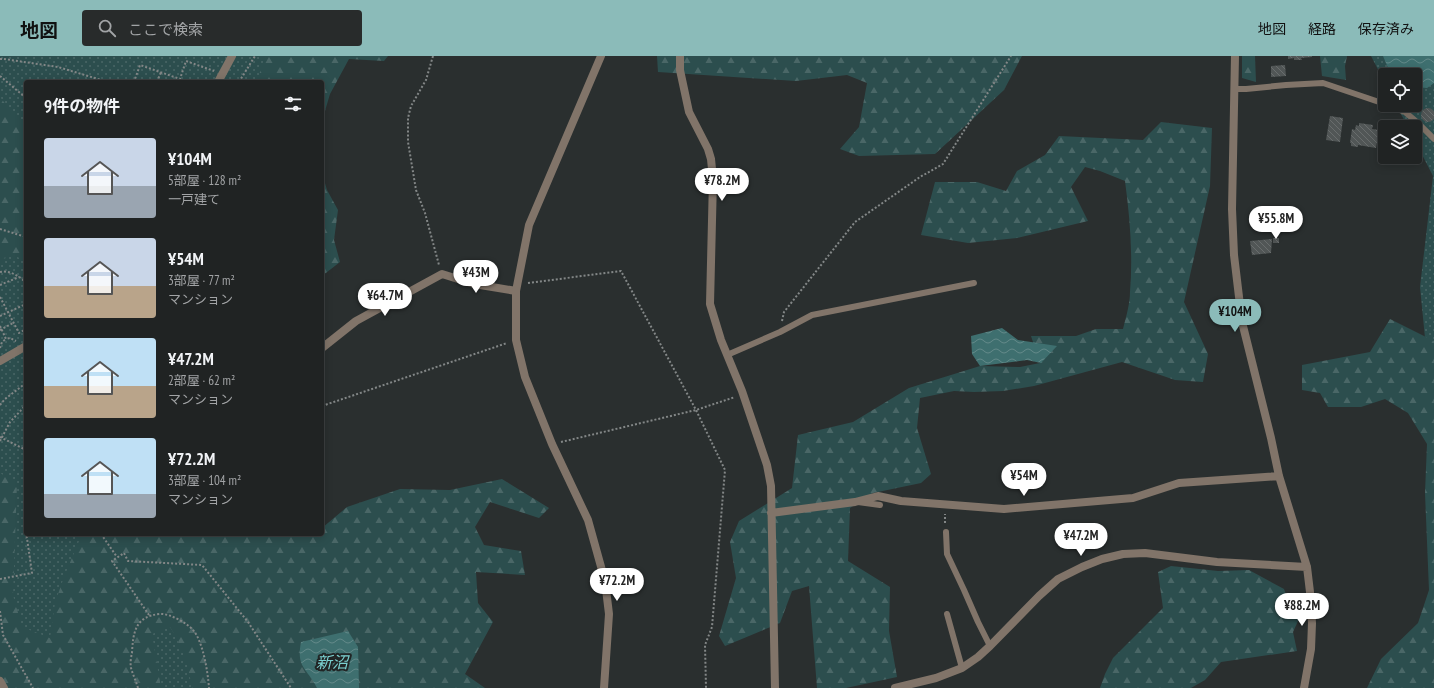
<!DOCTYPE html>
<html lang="ja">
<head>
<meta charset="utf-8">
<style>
	body { margin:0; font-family:"PT Sans Narrow","Noto Sans JP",sans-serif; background:#282b2b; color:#f1f3f6; height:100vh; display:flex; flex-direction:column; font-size:15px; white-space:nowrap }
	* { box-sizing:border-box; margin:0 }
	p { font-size:13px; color:#a2a4a6 }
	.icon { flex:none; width:22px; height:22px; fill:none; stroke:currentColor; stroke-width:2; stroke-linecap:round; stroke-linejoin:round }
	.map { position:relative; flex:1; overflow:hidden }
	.panel { position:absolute; left:24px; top:24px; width:300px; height:456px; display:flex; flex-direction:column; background:#202323; border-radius:4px; box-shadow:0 2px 10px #0003,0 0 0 1px #3d4041 }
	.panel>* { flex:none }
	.controls { position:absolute; left:1378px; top:12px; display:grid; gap:8px }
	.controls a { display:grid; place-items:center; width:44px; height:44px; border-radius:4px; background:#202323; box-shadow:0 2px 10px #0003,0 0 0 1px #3d4041; font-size:20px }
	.price { position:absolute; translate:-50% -34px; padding:0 9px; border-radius:14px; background:#fff; color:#222; font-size:13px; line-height:26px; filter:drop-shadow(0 1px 2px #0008) }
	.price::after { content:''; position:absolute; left:50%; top:24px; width:12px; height:9px; margin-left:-6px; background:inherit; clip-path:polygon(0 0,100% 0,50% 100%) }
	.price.current { background:#8bbbb9; color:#111 }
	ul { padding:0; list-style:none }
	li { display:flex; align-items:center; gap:12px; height:100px; padding:0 20px }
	li span { display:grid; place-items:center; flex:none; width:112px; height:80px; border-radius:4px; color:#555 }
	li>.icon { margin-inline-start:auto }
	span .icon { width:48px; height:48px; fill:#fffc; stroke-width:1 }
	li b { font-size:17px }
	h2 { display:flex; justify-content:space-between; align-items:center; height:48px; padding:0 20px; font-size:17px }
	header { display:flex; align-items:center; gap:24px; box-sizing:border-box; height:56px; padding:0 20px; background:#8bbbb9; color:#111 }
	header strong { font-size:19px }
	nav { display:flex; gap:22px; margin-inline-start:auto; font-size:14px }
	.search { width:280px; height:36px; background:#282b2b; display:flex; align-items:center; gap:10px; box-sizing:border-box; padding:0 14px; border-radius:4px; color:#a2a4a6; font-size:15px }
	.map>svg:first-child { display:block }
	.grass { fill:url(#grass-dots) }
	.forest { fill:url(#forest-firs) }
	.water { fill:url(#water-waves) }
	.building { fill:url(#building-back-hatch) }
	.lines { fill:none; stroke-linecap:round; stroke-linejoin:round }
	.path { stroke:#838787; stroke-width:2; stroke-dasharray:2 2; stroke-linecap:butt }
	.service { stroke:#817469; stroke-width:6 }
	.pedestrian { stroke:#817469; stroke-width:8 }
	.minor { stroke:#817469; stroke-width:8 }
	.tertiary { stroke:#817469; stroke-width:8 }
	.labels { text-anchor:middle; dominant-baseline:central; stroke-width:4; stroke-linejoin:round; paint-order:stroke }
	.water-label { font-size:16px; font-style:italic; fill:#7bd1d1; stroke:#212525 }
</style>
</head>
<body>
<header>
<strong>地図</strong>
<div class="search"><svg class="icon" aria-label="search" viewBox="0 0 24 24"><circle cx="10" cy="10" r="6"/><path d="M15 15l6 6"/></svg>ここで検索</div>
<nav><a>地図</a><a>経路</a><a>保存済み</a></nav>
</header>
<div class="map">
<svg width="1434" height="632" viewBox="0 0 1434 632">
	<defs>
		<pattern id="grass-dots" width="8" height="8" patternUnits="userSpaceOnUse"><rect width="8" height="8" fill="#2c4e4e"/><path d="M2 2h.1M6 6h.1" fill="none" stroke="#4a6767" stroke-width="1.8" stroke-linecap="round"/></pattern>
		<pattern id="forest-firs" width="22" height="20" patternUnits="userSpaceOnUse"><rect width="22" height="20" fill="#2c4e4e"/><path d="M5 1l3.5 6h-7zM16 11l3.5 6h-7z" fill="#4a6767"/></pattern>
		<pattern id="water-waves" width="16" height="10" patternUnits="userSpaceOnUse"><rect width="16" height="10" fill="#3e6f6f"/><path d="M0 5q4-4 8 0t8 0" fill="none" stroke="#628989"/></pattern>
		<pattern id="building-back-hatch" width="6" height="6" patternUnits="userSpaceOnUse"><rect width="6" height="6" fill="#515656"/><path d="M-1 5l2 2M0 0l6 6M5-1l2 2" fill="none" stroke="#696d6d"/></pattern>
	</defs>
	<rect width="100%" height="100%" fill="#2a2f2f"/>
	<path class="grass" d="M0 0H331L308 26H26V478H284L424 632H0Z
		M1371 0H1434V374L1420 231 1433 120 1415 85V71H1408L1396 49H1415V19H1385V27Z"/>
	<path class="forest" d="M266 0H388L384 5 349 3 330 38 322 65V26H257L264 3Z
		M657 0H1022L1004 34 935 98 859 100 840 93 859 71 867 27 847 19 796 25 658 16Z
		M1242 0H1255L1256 26 1242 22Z
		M1320 0H1347L1345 10 1346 24 1322 20Z
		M0 41 13 58 26 67V207L15 199 0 204Z
		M1161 66 1212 72 1210 130 1184 246 1208 298 1203 326 1175 324 1122 306 1034 330 1003 335 974 336 954 335 920 342 917 372 931 418 921 427 873 437 850 452 848 505 890 531 889 575 897 621 846 632H817L809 530 792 535 780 567 725 590 719 580 736 522 730 486 739 465 792 432 798 379 853 366 909 332 980 310 1020 311 1040 307 1031 280H1076L1096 273H1123C1126 261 1130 248 1130 236 1133 200 1130 162 1125 125L1100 115 1085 111 1071 131 1088 165 1017 182 968 187 921 179 935 126H977L1006 135 1017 115 1045 99 1059 80 1143 84Z
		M322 117 327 134 338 154 334 184 340 206 322 220Z
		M1390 263 1434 285V632H1367L1381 603 1418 567 1429 534 1425 437 1427 388 1408 357 1385 343 1361 351H1328L1320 337 1302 334V309L1370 296Z
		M0 417 17 427 13 539 22 571 50 582 55 547 64 521 82 478H322V472L347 451 400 433 450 434 502 423 549 452 539 462 490 446 475 471 484 489 521 495 525 519 476 516 478 547 493 566 465 618 485 632H359V627L316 630 317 632H192C188 610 183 590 170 571L152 578 161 632H0Z
		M1171 510 1218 515 1249 514 1284 533 1290 550 1299 563 1293 576 1297 595 1221 606 1205 624 1191 632H1100L1105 618 1113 602 1163 552 1158 516Z"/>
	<path class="water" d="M1383 0H1434V27L1427 32 1415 31V19H1391Z
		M1002 272 1018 284 1057 290 1041 307 1027 304 980 310 972 298 971 280Z
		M348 575 358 591 359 632H317C307 612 296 612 301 586Z"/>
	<path class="building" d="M1288 0H1312V1L1301 2 1302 4H1294V2L1288 3Z
		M1285 9 1286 20 1271 21V10Z
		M1421 59a7 7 0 1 1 14 0a7 7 0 1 1-14 0Z
		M1330 60 1343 62 1340 86 1326 84Z
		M1359 67 1373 69 1372 73 1379 74 1376 92 1358 89V91L1351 90V87H1350L1352 73 1355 74 1356 69 1359 70Z
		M1273 182H1279V187H1273Z
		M1272 183 1271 197 1252 199 1250 185Z"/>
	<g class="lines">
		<path class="path" d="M433 0 426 24 411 50 408 62V86L416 134 425 157 439 209
			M0 3H4L58 11 108 26
			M0 20 26 42
			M128 26 135 23 140 9 180 23 186 5 214 15
			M157 26 161 16
			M239 26 255 0
			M0 173 26 181
			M0 216C9 214 20 220 26 227
			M528 227 621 215 696 354 725 414 712 571 705 589 706 632
			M0 229 19 221
			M0 241 19 277 26 273
			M0 260 26 248
			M782 265 784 256 855 166 920 121 943 108 1011 0
			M0 270 6 283 10 282 16 285
			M0 274 13 267
			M0 292 2 286 6 283
			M0 349 5 343 26 327
			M322 350 507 287
			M0 381 24 393
			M0 385 10 366 26 349
			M561 386 696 354 735 341
			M945 467V458
			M101 478 117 501
			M0 523 32 517 26 475
			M0 555 3 579 33 632
			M149 559 112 505 124 497 128 505 202 509 248 566 291 632
			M138 632C136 625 133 619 131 612 130 607 131 601 132 597 133 575 136 560 160 558 169 557 187 567 193 574 203 585 208 617 209 632"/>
		<path class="service" d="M1234 33H1246L1286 29 1323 27 1385 48
			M1387 49 1405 56 1418 67 1434 83
			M727 299 780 276 812 259 974 227
			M858 446 880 449
			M946 476 947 498 964 534 978 566 990 590
			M947 558 962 612"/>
		<path class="pedestrian" d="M218 26 232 0
			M0 305 26 290
			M0 625 4 632"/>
		<path class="minor" d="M680 0V14L689 56 708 93 711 103 713 123 710 248 721 284 742 335 767 409 771 430 775 632
			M1235 0 1232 153 1234 199 1242 266 1271 382 1279 420 1307 511 1310 536 1312 567 1311 593 1304 632
			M322 292 356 265 442 218 474 228 516 235
			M771 457 855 446 878 440 901 445 1004 453 1133 442 1179 427 1279 420
			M895 632 936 622 962 612 978 601 990 590 1039 540 1058 523 1082 511 1102 503 1123 498 1145 497 1217 506 1307 511"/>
		<path class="tertiary" d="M601 0 529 169 516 235V284L525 321 552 388 588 464 605 525 609 558 604 632"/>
	</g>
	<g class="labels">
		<g class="water-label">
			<text x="332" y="606">新沼</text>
		</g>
	</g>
</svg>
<div class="controls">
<a><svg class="icon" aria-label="locate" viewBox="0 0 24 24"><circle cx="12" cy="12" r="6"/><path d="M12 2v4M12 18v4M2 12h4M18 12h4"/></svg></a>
<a><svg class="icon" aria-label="layers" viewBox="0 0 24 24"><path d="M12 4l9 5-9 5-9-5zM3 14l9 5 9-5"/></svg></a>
</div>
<b class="price" style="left:722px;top:146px">¥78.2M</b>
<b class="price" style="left:1276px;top:184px">¥55.8M</b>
<b class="price" style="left:476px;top:238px">¥43M</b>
<b class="price" style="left:385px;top:261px">¥64.7M</b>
<b class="price current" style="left:1235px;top:277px">¥104M</b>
<b class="price" style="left:1024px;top:441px">¥54M</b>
<b class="price" style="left:1081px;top:501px">¥47.2M</b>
<b class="price" style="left:617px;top:546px">¥72.2M</b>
<b class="price" style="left:1302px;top:571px">¥88.2M</b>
<section class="panel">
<h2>9件の物件<svg class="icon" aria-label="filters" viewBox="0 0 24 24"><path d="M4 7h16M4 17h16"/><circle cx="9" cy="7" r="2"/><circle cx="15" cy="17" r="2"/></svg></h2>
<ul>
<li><span style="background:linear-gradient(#c9d6e8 60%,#9aa5b1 0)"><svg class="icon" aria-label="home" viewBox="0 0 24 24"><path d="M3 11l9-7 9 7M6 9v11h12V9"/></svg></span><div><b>¥104M</b><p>5部屋 · 128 m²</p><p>一戸建て</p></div></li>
<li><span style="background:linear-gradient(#c9d6e8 60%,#b9a48a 0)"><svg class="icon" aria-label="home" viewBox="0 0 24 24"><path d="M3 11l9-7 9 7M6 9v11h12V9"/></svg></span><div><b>¥54M</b><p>3部屋 · 77 m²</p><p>マンション</p></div></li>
<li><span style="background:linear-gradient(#bfe0f5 60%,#b9a48a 0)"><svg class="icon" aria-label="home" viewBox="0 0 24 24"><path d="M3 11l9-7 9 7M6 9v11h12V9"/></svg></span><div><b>¥47.2M</b><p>2部屋 · 62 m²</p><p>マンション</p></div></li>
<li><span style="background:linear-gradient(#bfe0f5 70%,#9aa5b1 0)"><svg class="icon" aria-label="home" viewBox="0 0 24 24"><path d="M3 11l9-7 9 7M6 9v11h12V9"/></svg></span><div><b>¥72.2M</b><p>3部屋 · 104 m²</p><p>マンション</p></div></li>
</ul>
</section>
</div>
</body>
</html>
